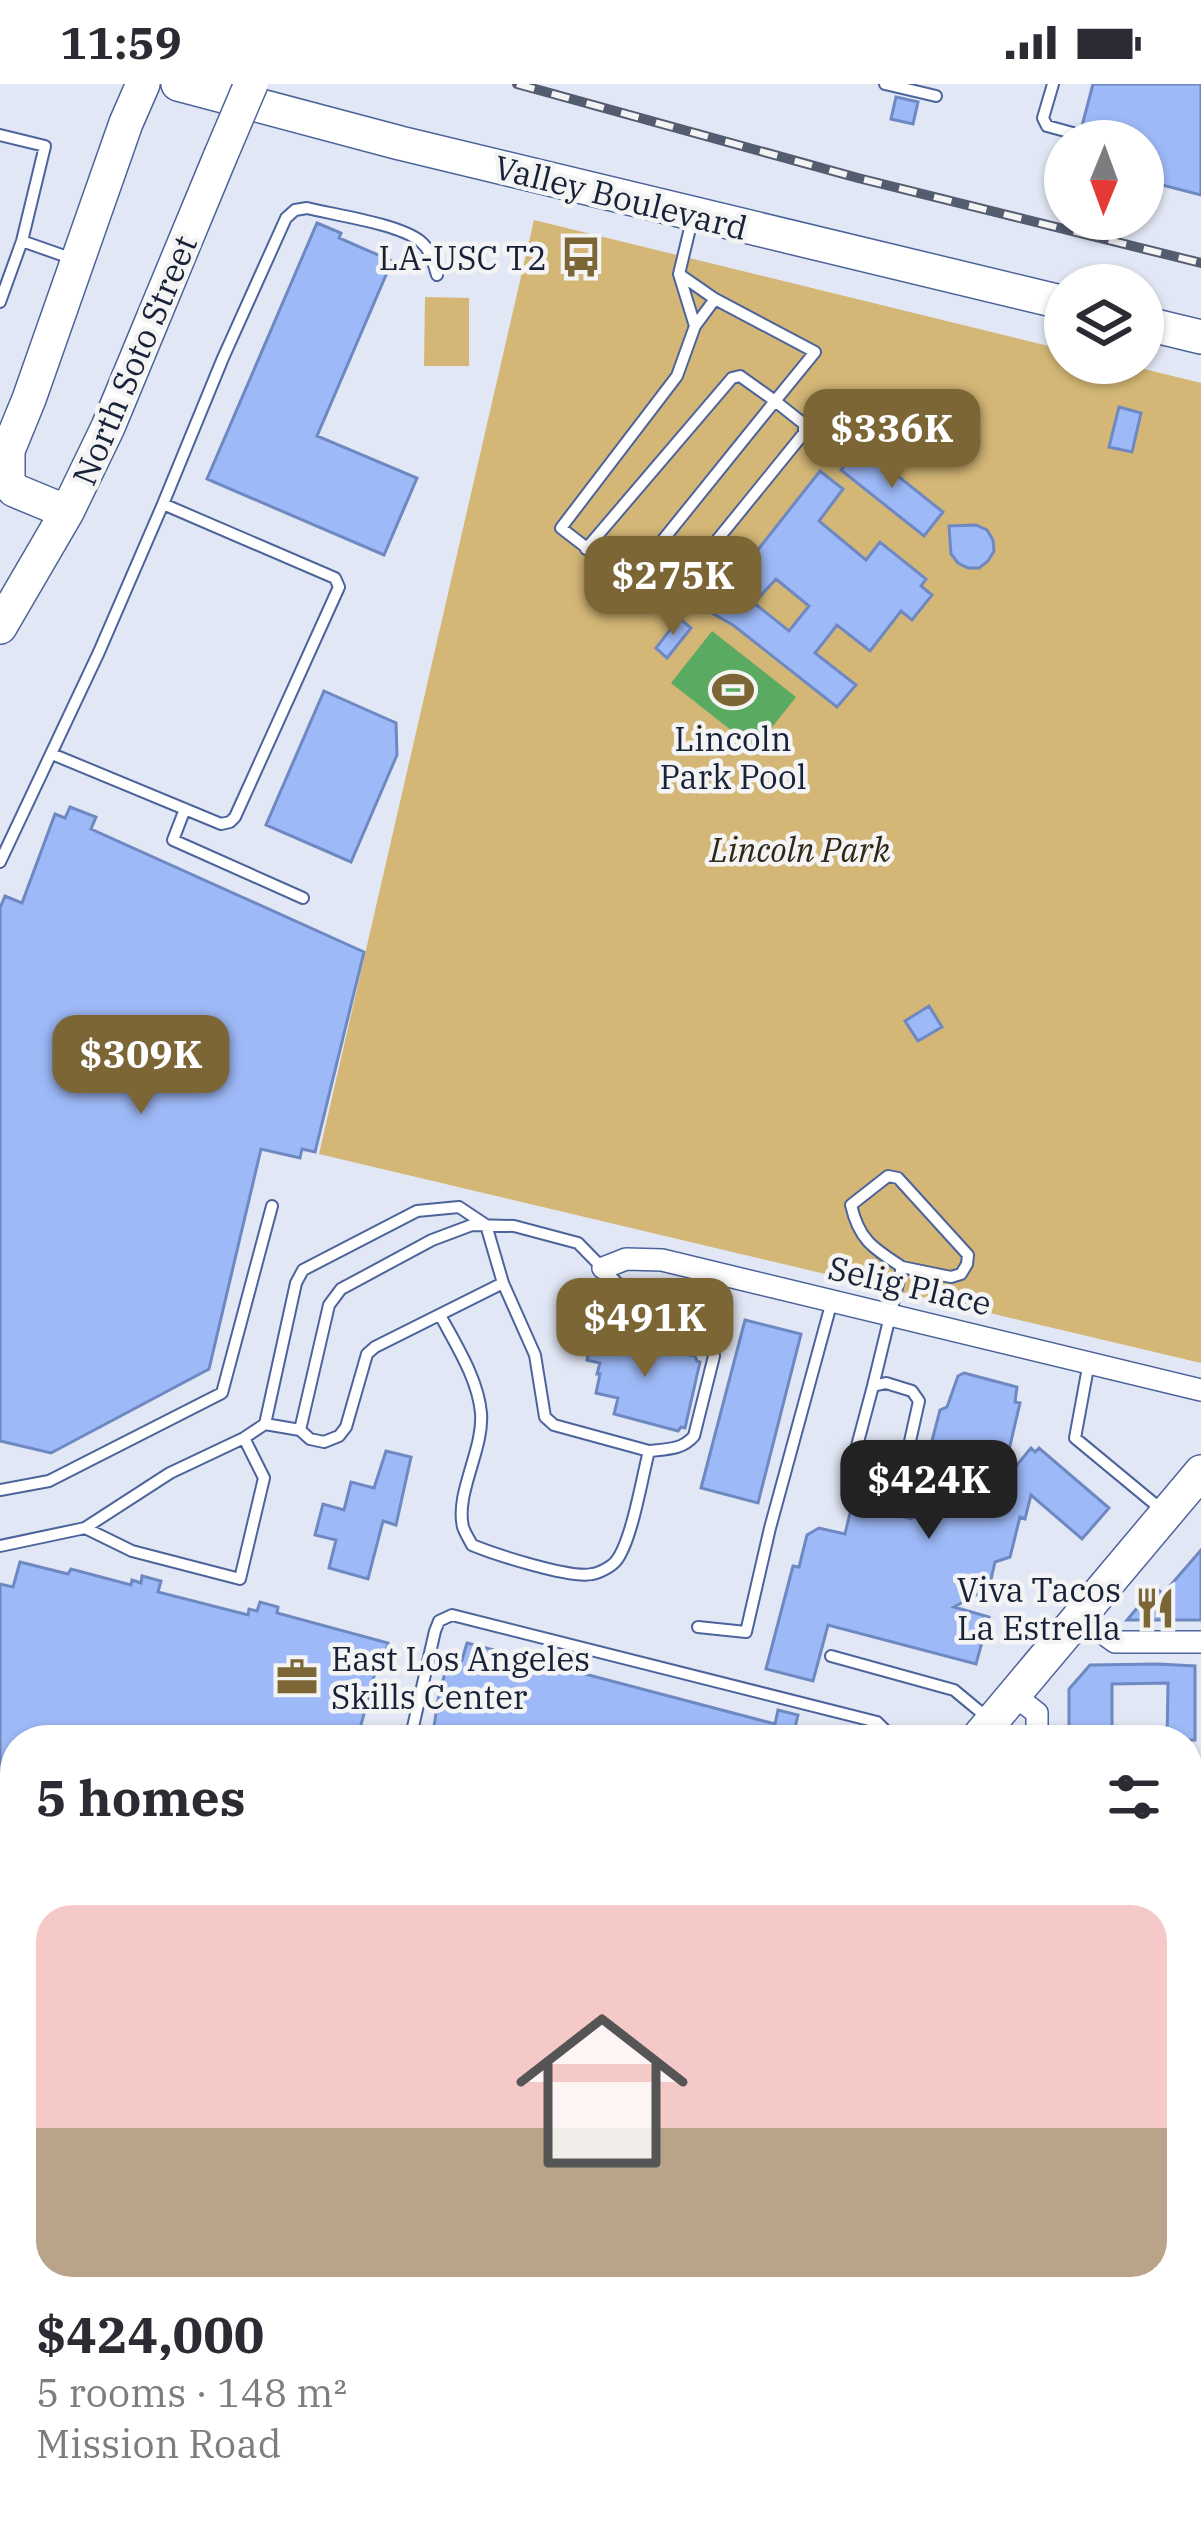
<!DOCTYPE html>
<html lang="en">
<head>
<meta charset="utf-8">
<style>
	body { margin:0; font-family:"IBM Plex Serif",serif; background:#f2f2f3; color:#2b2b33; height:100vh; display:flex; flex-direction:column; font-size:45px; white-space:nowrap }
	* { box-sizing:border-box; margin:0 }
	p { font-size:39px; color:#7c7c81 }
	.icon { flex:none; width:66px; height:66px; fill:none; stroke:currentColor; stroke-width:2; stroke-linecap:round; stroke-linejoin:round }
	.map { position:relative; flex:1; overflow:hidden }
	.details { position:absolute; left:0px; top:1641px; width:1203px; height:807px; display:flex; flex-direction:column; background:#fff; border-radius:48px 48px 0 0; box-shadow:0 3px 9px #0004 }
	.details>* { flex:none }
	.needle { width:78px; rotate:181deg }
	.tools { position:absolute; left:1044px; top:36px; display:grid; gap:24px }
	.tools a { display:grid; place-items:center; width:120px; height:120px; border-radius:50%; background:#fff; box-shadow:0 3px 9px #0004; font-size:60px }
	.price { position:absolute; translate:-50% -102px; padding:0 27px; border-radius:24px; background:#7c6636; color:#fff; font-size:39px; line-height:78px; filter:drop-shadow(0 3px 6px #0008) }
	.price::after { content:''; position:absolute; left:50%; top:72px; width:36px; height:27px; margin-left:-18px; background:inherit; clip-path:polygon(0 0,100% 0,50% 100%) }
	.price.selected { background:#222; color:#fff }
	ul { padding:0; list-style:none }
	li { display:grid; align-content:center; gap:24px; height:636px; padding:0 36px }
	li span { display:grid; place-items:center; height:372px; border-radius:36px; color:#555 }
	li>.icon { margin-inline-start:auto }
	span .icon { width:216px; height:216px; fill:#fffc; stroke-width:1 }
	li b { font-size:51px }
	h2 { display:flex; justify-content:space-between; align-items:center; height:144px; padding:0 36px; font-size:51px }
	.status { display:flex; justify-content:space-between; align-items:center; height:84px; padding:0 60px; background:#fff; direction:ltr }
	.status svg { height:33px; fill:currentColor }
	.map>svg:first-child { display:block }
	.green { fill:#d4b776 }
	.water { fill:#5aaa61 }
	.building { fill:#9eb9f7; stroke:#6e88c2; stroke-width:3; fill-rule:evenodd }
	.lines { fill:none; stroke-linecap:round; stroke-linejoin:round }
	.lane-casing { stroke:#4c639b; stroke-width:14 }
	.street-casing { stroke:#4c639b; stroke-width:24 }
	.primary-casing { stroke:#4c639b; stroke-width:36 }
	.lane { stroke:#fff; stroke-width:10 }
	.street { stroke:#fff; stroke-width:21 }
	.primary { stroke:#fff; stroke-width:33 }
	.rail-casing { stroke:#545c70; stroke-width:10 }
	.rail { stroke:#f4f4f4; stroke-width:6; stroke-dasharray:18; stroke-linecap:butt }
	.primary-bridge-casing { stroke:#4c639b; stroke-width:36; stroke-linecap:butt }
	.primary-bridge { stroke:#fff; stroke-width:33 }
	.labels { text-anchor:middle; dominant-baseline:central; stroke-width:9; stroke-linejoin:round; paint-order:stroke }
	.street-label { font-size:33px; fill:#172138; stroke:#f4f4f4 }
	.poi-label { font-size:33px; fill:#172138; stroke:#f4f4f4; text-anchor:end }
	.park-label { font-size:33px; font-style:italic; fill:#302816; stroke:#f4f4f4 }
</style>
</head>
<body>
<div class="status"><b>11:59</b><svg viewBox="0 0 49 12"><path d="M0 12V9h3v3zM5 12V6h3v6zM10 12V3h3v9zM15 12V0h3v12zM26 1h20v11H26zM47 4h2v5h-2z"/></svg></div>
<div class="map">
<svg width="1201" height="2446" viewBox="0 0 1201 2446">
	<rect width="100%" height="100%" fill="#e1e7f4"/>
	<path class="green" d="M534 136 1065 266V279H1120L1201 299V1279L319 1070Z
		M425 213 469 214V282H424Z"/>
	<path class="water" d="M712 547 796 613 755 665 671 599Z"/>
	<path class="building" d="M1093 0H1201V111L1143 96V57H1088L1089 47 1082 42Z
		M896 13 918 18 913 40 891 35Z
		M317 139 341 149 339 154 392 177 317 352 417 394 384 471 207 395Z
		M1119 323 1141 329 1132 368 1109 363Z
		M860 362 943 428 924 452 841 386Z
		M820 387 843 405 819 437 866 476 880 458 926 495 921 502 932 511 912 536 901 527 870 567 837 541 815 569 856 601 837 623 733 541 703 524 721 492 731 500ZM776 495 809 522 789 547 754 519Z
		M976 441 987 446 993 456 994 467 988 477 979 484H968L958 479 951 470 949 442Z
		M679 534 691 544 667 574 656 564Z
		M324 607 396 639 397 671 351 778 266 741Z
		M70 723 96 733 91 745 364 868 315 1068 302 1065 300 1074 261 1065 209 1285 51 1369 0 1357V824L5 812 22 819 55 730 65 734Z
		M929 922 942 943 918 957 905 937Z
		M745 1236 801 1250 758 1419 701 1404Z
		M593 1249 695 1272 697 1277 700 1278 685 1344 681 1343 678 1347 614 1330 618 1314 596 1309 600 1290H597L600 1279 587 1276Z
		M964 1289 1017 1303 1015 1318 1020 1319 1001 1400 1031 1364 1035 1368 1039 1364 1109 1424 1082 1455 1031 1411 1025 1435 1020 1433 1010 1473 995 1478 989 1504 954 1523 989 1533 976 1580 828 1541 813 1597 766 1585 793 1482 799 1483 807 1451 819 1444 845 1450 851 1425 876 1432 877 1426 911 1435 918 1431 929 1434 941 1390 929 1387 934 1369 929 1368 940 1326 947 1323 958 1292Z
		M386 1367 411 1373 396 1441 383 1437 368 1495 329 1484 336 1456 315 1451 323 1420 344 1426 351 1398 374 1404Z
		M1201 1466V1536H1127L1155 1503 1163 1510Z
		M20 1478 68 1490 71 1485 131 1501 132 1496 141 1499 142 1492 161 1497 158 1508 248 1531 249 1525 257 1527 260 1518 278 1523 277 1529 388 1559 383 1578 378 1577 357 1656H15V1754L0 1750V1500L13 1503Z
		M467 1559 775 1640 778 1626 798 1631 792 1656H432L438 1616 449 1573 462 1576Z
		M1158 1580 1195 1582V1656H1167L1168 1599 1112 1600V1656H1069V1605L1090 1581Z
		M0 2005 15 2009V2446H0Z"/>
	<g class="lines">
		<g class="lane-casing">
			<path id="lane" d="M885 0 936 12
				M1053 0 1043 34 1047 42 1080 51
				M0 51 45 62 22 157 0 218
				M693 132 679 190 715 215 815 268 775 317 804 340V349L666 519 661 521 561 444 677 292 695 242 715 215
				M22 157 76 176
				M679 190 695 242
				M163 420 223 274 286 134 295 126 307 124C335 131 399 140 420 157 431 166 433 178 437 191
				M586 465 732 294 740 292 775 317 629 498
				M185 725 173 756 303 814
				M0 778 99 568 163 420 335 494 339 503 235 733 230 738 221 740 52 670
				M440 1231C456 1261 478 1295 481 1329 484 1365 455 1409 463 1443 465 1449 469 1455 472 1461 494 1470 570 1495 592 1490 600 1489 612 1482 616 1477 632 1457 642 1393 649 1367L554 1341 545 1333 535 1271 503 1199
				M1089 1278 1075 1354 1162 1426
				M873 1302 850 1388 851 1396C863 1404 888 1414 900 1402L919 1317 912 1307 886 1299 873 1302 902 1183C873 1164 859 1156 851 1121L888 1092 898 1094 968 1171 967 1180 961 1190 951 1193 902 1183
				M300 1346 329 1221 341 1205 432 1156 472 1141 514 1142 578 1159 627 1209 644 1239 706 1257 712 1263 714 1272 694 1352C682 1366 667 1365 649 1367
				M0 1406 49 1397 222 1309 272 1122
				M85 1444 132 1467 240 1495 264 1394 244 1354
				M0 1462 85 1444 170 1389 244 1354 265 1340 300 1346 310 1355 324 1358 339 1352 346 1343 367 1270 375 1263 503 1199 486 1141 459 1123 417 1127 303 1186 296 1199 265 1340
				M698 1543 746 1548 770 1444 832 1217
				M831 1572 954 1606 989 1635
				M410 1656 435 1547 439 1537 452 1531 877 1638 895 1656
				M864 1656 877 1638
				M0 1773 15 1777
				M57 2446 104 2433 152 2446
				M350 2446 356 2433"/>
		</g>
		<g class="street-casing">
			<path id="street" d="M603 1184 626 1175 662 1176 1201 1306
				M1079 1532 1115 1558H1201
				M1014 1611 1037 1629V1656
				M1188 1961H1201
				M1035 2433V2446"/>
		</g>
		<g class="primary-casing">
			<path id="primary" d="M178 0 400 59 1065 219
				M1143 239 1201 253
				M8 371V397L14 406 67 428
				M0 386 29 315 126 39 143 0
				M0 543 67 428 108 343 220 73
				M976 1656 1201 1388
				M422 2446 430 2433"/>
		</g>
		<use href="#lane" class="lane"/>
		<use href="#street" class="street"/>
		<use href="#primary" class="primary"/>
		<g class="rail-casing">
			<path id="rail" d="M517 0 858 94 1201 179"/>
		</g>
		<use href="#rail" class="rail"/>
		<g class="primary-bridge-casing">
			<path id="primary-bridge" d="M220 73 251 0"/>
		</g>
		<use href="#primary-bridge" class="primary-bridge"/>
	</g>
	<defs>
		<g id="bus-bare" transform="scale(3.24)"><path d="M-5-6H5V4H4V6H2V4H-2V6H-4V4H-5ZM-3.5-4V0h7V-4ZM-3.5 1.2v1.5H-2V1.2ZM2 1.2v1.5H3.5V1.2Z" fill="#7c6636" stroke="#f4f4f4" stroke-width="2.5" paint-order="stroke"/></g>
		<g id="stadium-bare" transform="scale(3.24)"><path d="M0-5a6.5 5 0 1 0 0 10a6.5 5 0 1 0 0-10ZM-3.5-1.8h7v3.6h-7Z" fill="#7c6636" stroke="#f4f4f4" stroke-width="2.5" paint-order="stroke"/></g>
		<g id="restaurant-bare" transform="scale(3.24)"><path d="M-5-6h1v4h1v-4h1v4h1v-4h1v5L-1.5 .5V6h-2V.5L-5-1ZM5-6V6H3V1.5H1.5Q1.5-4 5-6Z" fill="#7c6636" stroke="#f4f4f4" stroke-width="2.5" paint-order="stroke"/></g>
		<g id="office-bare" transform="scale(3.24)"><path d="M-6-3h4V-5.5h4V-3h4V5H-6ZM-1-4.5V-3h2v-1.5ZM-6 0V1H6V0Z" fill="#7c6636" stroke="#f4f4f4" stroke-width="2.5" paint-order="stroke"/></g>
	</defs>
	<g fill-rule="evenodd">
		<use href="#bus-bare" x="581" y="173"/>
		<use href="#stadium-bare" x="733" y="606"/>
		<use href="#restaurant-bare" x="1155" y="1524"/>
		<use href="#office-bare" x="297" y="1593"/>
	</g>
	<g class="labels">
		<g class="street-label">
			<text transform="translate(621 113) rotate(14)">Valley Boulevard</text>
			<text transform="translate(134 276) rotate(-67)">North Soto Street</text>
			<text transform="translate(910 1201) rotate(13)">Selig Place</text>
		</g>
		<g class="poi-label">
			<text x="547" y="173">LA-USC T2</text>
			<text x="733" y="654" text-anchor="middle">Lincoln<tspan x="733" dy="38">Park Pool</tspan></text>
			<text x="1121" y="1505">Viva Tacos<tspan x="1121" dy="38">La Estrella</tspan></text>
			<text x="331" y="1574" text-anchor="start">East Los Angeles<tspan x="331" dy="38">Skills Center</tspan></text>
		</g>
		<g class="park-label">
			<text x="800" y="765">Lincoln Park</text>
		</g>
	</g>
</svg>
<div class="tools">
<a><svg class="needle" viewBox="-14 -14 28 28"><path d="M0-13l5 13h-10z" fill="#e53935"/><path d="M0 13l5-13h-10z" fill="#7c7c81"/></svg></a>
<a><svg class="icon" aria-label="layers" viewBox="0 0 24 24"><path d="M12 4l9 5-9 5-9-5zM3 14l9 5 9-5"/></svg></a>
</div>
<b class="price" style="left:892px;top:407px">$336K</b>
<b class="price" style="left:673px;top:554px">$275K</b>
<b class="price" style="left:141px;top:1033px">$309K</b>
<b class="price" style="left:645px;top:1296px">$491K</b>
<b class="price selected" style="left:929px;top:1458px">$424K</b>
<section class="details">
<h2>5 homes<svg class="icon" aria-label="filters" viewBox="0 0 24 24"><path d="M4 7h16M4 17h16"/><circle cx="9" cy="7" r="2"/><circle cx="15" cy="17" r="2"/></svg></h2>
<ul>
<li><span style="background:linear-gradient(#f6c9c9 60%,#b9a48a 0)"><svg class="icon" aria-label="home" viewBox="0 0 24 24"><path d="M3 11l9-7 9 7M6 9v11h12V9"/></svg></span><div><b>$424,000</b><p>5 rooms · 148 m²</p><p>Mission Road</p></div></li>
</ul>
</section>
</div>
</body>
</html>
